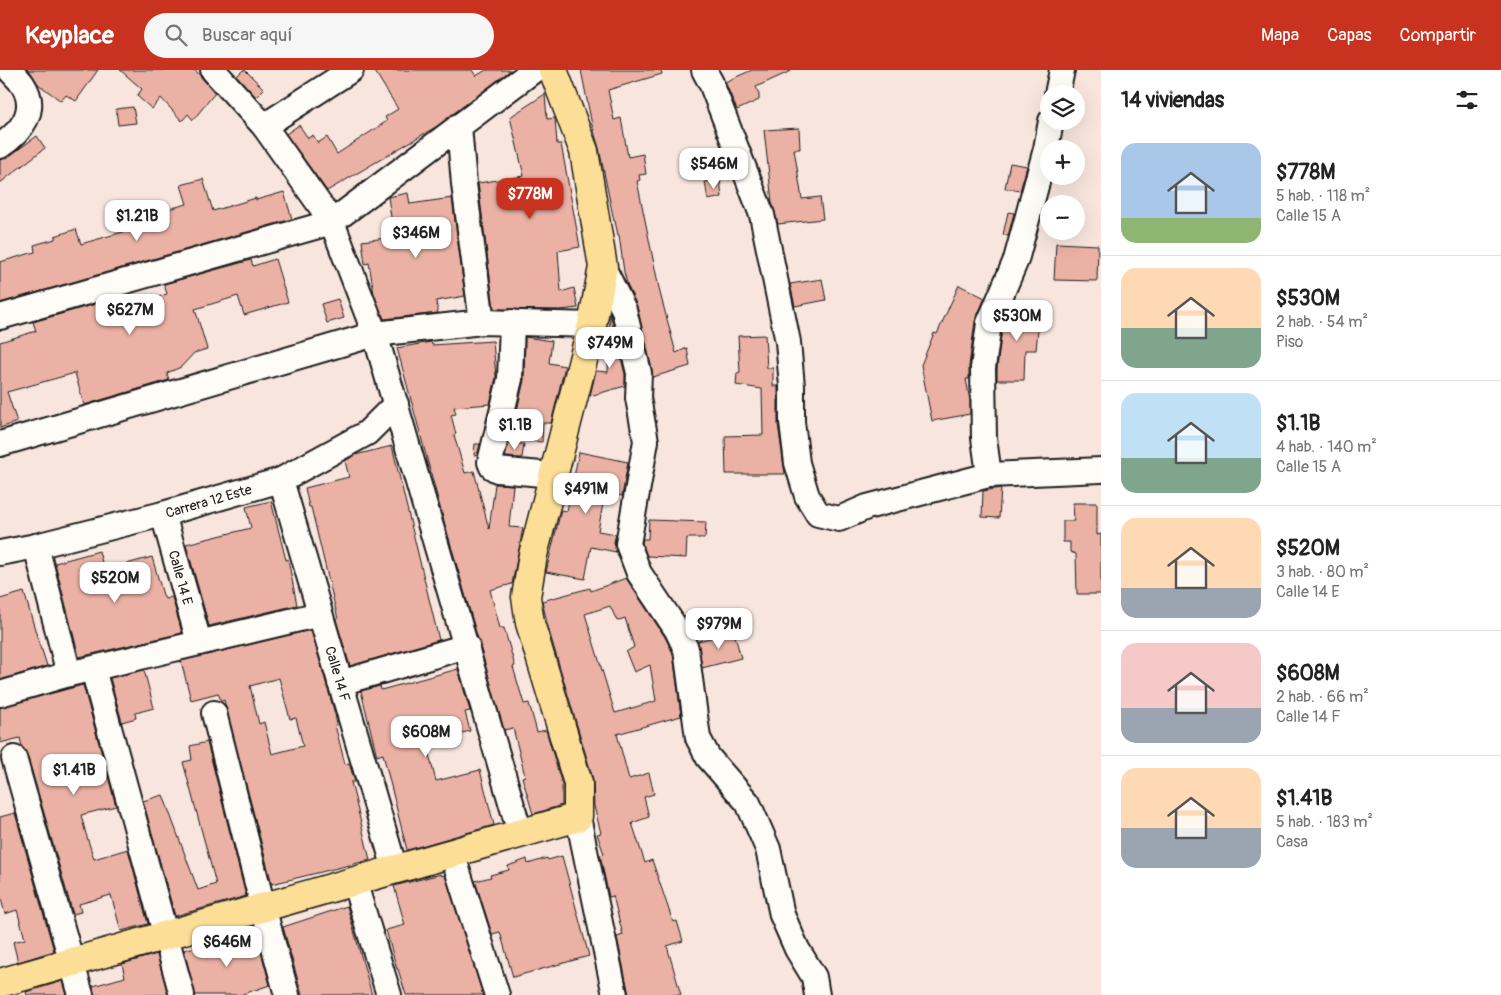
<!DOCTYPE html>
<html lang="es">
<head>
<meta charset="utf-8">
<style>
	body { margin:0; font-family:Pangolin,sans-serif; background:#f6f6f6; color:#222; height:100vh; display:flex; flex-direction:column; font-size:19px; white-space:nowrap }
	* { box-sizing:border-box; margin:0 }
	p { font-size:16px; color:#767676 }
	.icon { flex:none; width:28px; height:28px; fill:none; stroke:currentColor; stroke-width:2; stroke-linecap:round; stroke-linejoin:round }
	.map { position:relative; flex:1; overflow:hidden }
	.sheet { display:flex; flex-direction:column; background:#fff; width:400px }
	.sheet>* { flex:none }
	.controls { position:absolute; left:1040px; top:15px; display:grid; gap:10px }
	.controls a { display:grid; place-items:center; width:45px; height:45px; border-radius:50%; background:#fff; box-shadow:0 5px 20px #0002; font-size:25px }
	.price { position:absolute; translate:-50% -42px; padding:0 11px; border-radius:10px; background:#fff; color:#222; font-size:16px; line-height:32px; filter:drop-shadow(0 1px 2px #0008) }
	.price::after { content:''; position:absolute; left:50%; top:30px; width:15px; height:11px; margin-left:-8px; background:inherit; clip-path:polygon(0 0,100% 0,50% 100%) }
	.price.active { background:#c8321e; color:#fff }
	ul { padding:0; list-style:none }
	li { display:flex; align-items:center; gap:15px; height:125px; padding:0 20px }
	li+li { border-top:1px solid #e0e0e0 }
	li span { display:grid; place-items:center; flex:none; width:140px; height:100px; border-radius:15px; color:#555 }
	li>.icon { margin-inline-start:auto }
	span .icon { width:60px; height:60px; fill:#fffc; stroke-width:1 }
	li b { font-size:21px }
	h2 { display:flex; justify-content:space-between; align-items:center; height:60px; padding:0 20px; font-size:21px }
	header { display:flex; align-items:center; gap:30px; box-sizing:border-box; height:70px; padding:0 25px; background:#c8321e; color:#fff }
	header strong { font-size:24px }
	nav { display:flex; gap:28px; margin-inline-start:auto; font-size:18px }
	.search { width:350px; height:45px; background:#f6f6f6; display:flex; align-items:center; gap:12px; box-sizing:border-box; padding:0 18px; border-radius:28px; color:#767676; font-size:19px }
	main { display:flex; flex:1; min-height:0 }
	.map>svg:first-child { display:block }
	.building { fill:#ebb1a5; stroke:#1c1c1c; fill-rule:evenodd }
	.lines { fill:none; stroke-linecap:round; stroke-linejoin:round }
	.minor-casing { stroke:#1c1c1c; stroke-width:28 }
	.major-casing { stroke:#1c1c1c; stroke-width:31 }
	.minor { stroke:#fdfcf7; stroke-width:24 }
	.major { stroke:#fcde96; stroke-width:28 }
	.labels { text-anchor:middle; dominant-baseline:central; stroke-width:4; stroke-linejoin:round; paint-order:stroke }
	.street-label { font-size:14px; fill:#1c1c1c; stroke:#fdfcf7 }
</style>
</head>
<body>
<header>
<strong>Keyplace</strong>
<div class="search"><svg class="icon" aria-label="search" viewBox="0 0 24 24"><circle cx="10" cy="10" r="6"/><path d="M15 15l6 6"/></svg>Buscar aquí</div>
<nav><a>Mapa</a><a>Capas</a><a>Compartir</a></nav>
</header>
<main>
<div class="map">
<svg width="1101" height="925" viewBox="0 0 1101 925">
	<rect width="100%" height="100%" fill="#f8e6de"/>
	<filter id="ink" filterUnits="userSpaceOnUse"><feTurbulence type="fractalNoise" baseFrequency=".02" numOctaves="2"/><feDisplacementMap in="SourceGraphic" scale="10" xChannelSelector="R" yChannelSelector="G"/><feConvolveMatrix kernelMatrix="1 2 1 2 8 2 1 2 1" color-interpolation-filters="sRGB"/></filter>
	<g filter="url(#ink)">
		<path class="building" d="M29 0H98L76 31 66 25 61 31 38 14Z
			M120 0H195L215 23 193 50 188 44 182 51 161 28 152 39 137 26 142 19Z
			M243 0H245L264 19 256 27 237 6Z
			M374 0H472L476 6 486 0H511L439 55 327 121 286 64 299 55 308 68 313 65 318 73 327 67 337 84 387 51 385 47 398 39Z
			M581 0H661L662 4 608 20 614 50 621 48 628 87 643 84 646 104 639 105 640 110 637 111 660 223 676 283 687 278 690 296 653 307 652 300 637 237 628 217 624 202 619 165H618L615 151H614L599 78 592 55Z
			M752 0H793L756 17 759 24V30L737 40 725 12Z
			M545 24 547 49 555 48 557 74H561L580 177 558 181 561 222 574 218 578 238 560 240 494 239 478 113 524 106 510 47Z
			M133 37 136 53 118 55 116 39Z
			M799 58 800 79H794L802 129 820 127 823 149 778 154 772 132 764 60Z
			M37 66 45 78 0 113V90L8 87Z
			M1010 93 1027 96 1020 121 1005 118Z
			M203 109 213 141 256 128V130L284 122 292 149 0 233V192L35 182 34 175 55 169V166L76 159 81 174 168 149 165 140 187 134 181 115Z
			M720 110 722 127 708 130 705 112Z
			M408 123 410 134 452 128 465 226 436 231 438 243 384 249 374 224 369 193 365 194 362 171 394 167 388 127Z
			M1008 142 1014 143 1008 166 1003 165Z
			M1056 173 1098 175 1097 211 1054 210Z
			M275 189 288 232 244 245 238 226 195 239 207 279 194 283 181 297 167 303 169 310 84 335 75 303 7 322 17 352 0 358V272L36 261 33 252 120 227 125 241 156 232 155 228 167 224 164 214 251 190 253 196Z
			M822 209 826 230 795 236 790 214Z
			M959 215 985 228 975 251 969 296V309H966L970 331V344L932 351 921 295 934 263 937 264Z
			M338 229 344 248 327 253 321 234Z
			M1011 236 1040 238 1036 280H1025L1024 310H997V299L1002 257Z
			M610 243 625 304V316L590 326 596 301 608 302Z
			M765 265 767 298H773V316H778V354L785 404H726L725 366 763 365 762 319 736 315 737 303 740 302 738 266Z
			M525 267 552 271 549 293 565 296 551 353H543L542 372 513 370 516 345 524 310Z
			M493 271 496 307 490 334 454 337 456 344 451 345 456 364 454 365 465 403 474 401 489 459 495 414 513 415 509 457 523 458 512 514 490 520 500 558H504L515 596 513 597 524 634 529 633 537 662 546 660 562 715V735L533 744 522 707 525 706 513 658 504 660 440 437 397 278 431 272 432 275Z
			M475 374H480L477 386 474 385Z
			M508 374H524L522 388 505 387Z
			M392 376 439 570 350 596 336 550 338 549 311 437H309L305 418 349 407 345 391 355 385Z
			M579 382 628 392 622 426 605 423 598 461 616 464 614 472 616 482 591 477 585 509 546 502 561 440 567 441Z
			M1001 418 999 448 982 447 983 421Z
			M271 431 286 490 288 489 297 535 209 556 186 474 251 458 246 437Z
			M1073 433H1097V465L1101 464V524H1077L1076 484 1070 482V472H1063V451H1074Z
			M649 450 706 452 705 468H687L686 488 647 486 642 473 643 469H648Z
			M99 481 104 500 152 487 163 525 165 529 172 527 182 563 79 587 55 493Z
			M626 508 665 567 673 583 681 646 617 664 629 709 649 703 654 724 644 727 649 747 632 753 645 793 652 790 673 852 677 851 683 871 667 876 681 925H629L617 867 623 865 613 826 609 827 600 785 604 784 597 764 601 763 594 736 593 709 549 561 542 531 590 518 591 521ZM610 536 617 551 625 548 634 577 626 582 634 602 650 595 656 631 615 643 585 544Z
			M24 522 41 580H42L47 596 0 610V529Z
			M311 560 335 644 337 655H335L345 694 349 693 355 712H351L370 790 272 814 224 630 221 631 218 623 191 630 181 591ZM279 608 290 649 296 648 303 676 272 684 264 652 259 654 250 616Z
			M734 562 741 588 702 598 698 571Z
			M458 599 470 641 465 642 470 661 426 673 436 711 480 700 494 755 407 780 383 684 377 686 361 621 380 616 381 620Z
			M144 600 154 638 135 643 136 648 122 652 110 608Z
			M83 615 116 736 81 745 86 764 94 789 128 779 148 854 121 861 111 825 79 834 81 842 73 844 27 684 22 677 20 668 0 673V637Z
			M207 672 246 826 175 846 143 731 163 725 198 820 216 814 183 692 192 690 190 676Z
			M15 743 54 881 18 892 13 872 25 869 17 840 5 844 0 825V747Z
			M562 786 589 886 513 907 500 862 492 864 475 811 491 807 490 805 509 800 508 796 527 789 528 794 547 788 548 790Z
			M441 804 442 806 445 805 483 925H406L398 899H397L386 860 405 855 394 816Z
			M347 836 372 925H302L283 857Z
			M249 864 261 882 270 915 240 925H195L184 880 202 875 203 877Z
			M157 884 168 925H94L93 916 125 907 122 894Z
			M63 911 67 925H27L26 922Z"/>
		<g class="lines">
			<g class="minor-casing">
				<g id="minor">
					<path d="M213 0 264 56 332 152 375 264 520 763"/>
					<path d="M704 0 711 13 762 145 788 272 792 316V352L797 393 807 426 818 444 839 449 867 437 989 405 1101 400"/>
					<path d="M1057 24 1062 0"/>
					<path d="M264 56 351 0"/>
					<path d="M459 56 464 114 482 252"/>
					<path d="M0 76C21 62 39 40 23 15 20 10 14 5 10 0"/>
					<path d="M603 197 624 240 639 303 638 328 646 371 628 474 639 503 677 560 686 579 698 668 708 687 748 733 768 779 782 845 797 879 814 907 817 925"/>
					<path d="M0 247 332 152 534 0"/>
					<path d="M512 252 510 309 490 392 492 397 497 400 553 405"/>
					<path d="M0 374 375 264 482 252 592 255"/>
					<path d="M989 405 984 368 983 298 989 253 1016 190 1046 79 1051 51"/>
					<path id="s1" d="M281 410 395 799"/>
					<path id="s2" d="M163 444 199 572"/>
					<path d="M36 476 69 604"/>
					<path id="s3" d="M0 483 36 476 163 444 281 410 367 363 396 334"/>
					<path d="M93 599 182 925"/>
					<path d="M340 613 467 576"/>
					<path d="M0 624 69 604 320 544"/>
					<path d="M214 643 263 837 287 925"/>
					<path d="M14 688 81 925"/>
					<path d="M578 747 615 925"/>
					<path d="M452 783 497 925"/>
					<path d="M354 811 389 925"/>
				</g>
			</g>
			<g class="major-casing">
				<path id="major" d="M0 913 578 747V713L530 553 526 527 533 485 592 255 603 197 584 81 553 0"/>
			</g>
			<use href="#minor" class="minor"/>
			<use href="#major" class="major"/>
		</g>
	</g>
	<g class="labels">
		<g class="street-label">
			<text stroke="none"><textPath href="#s3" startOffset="215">Carrera 12 Este</textPath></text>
			<text stroke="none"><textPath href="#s2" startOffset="66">Calle 14 E</textPath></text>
			<text stroke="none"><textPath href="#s1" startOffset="202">Calle 14 F</textPath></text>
		</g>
	</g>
</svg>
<div class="controls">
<a><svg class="icon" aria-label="layers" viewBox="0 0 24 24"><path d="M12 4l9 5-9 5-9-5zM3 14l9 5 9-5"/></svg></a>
<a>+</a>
<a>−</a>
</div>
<b class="price" style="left:714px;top:120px">$546M</b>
<b class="price active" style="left:530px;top:150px">$778M</b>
<b class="price" style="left:137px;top:172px">$1.21B</b>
<b class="price" style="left:416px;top:189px">$346M</b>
<b class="price" style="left:130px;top:266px">$627M</b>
<b class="price" style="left:1017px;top:272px">$530M</b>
<b class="price" style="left:610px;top:299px">$749M</b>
<b class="price" style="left:515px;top:381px">$1.1B</b>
<b class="price" style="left:586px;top:445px">$491M</b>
<b class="price" style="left:115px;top:534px">$520M</b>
<b class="price" style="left:719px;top:580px">$979M</b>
<b class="price" style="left:426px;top:688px">$608M</b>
<b class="price" style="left:74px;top:726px">$1.41B</b>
<b class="price" style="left:227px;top:898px">$646M</b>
</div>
<section class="sheet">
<h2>14 viviendas<svg class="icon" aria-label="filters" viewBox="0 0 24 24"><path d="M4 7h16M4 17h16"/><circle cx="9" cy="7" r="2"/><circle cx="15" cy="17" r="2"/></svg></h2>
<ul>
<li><span style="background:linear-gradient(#a9c7e8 75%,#8fb573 0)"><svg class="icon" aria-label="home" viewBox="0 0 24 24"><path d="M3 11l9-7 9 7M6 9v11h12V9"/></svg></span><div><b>$778M</b><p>5 hab. · 118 m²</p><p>Calle 15 A</p></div></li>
<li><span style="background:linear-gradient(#ffd9b3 60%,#7fa58c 0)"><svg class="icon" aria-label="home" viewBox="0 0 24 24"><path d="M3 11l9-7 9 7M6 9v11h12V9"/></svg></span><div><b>$530M</b><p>2 hab. · 54 m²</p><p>Piso</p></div></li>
<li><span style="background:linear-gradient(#bfe0f5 65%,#7fa58c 0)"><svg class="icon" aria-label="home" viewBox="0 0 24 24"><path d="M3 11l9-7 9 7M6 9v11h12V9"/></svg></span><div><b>$1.1B</b><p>4 hab. · 140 m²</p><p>Calle 15 A</p></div></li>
<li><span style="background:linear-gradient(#ffd9b3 70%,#9aa5b1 0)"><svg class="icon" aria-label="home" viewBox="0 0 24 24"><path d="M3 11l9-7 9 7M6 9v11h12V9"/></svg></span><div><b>$520M</b><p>3 hab. · 80 m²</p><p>Calle 14 E</p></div></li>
<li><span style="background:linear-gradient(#f6c9c9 65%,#9aa5b1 0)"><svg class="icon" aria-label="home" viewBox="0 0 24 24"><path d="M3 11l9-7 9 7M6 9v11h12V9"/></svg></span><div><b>$608M</b><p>2 hab. · 66 m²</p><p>Calle 14 F</p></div></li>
<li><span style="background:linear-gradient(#ffd9b3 60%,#9aa5b1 0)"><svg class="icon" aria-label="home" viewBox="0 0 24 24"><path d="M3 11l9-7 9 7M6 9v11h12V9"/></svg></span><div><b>$1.41B</b><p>5 hab. · 183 m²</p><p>Casa</p></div></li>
</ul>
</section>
</main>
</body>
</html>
